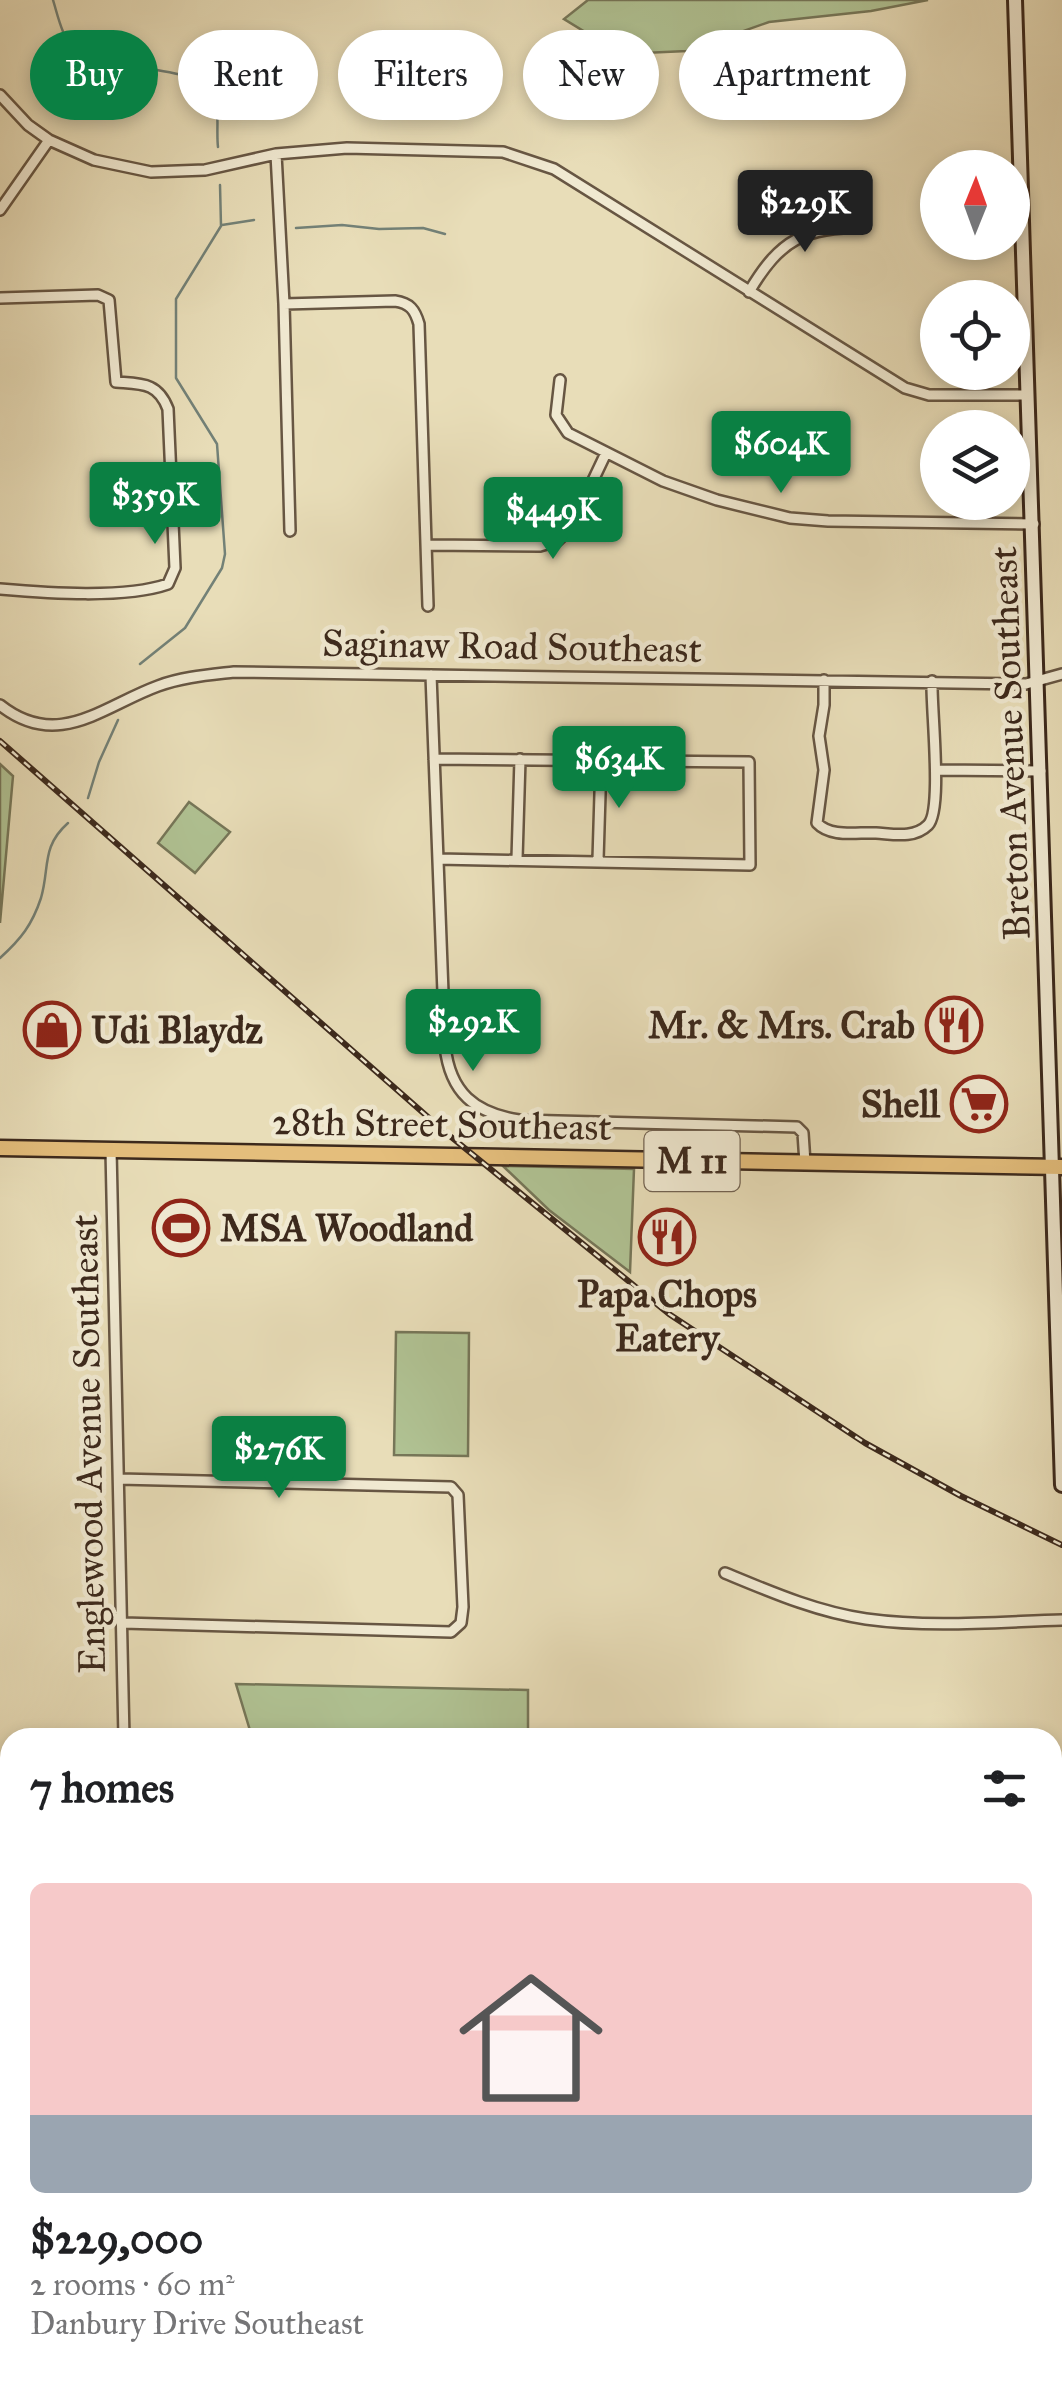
<!DOCTYPE html>
<html lang="en">
<head>
<meta charset="utf-8">
<style>
	body { margin:0; font-family:"IM FELL Great Primer",serif; background:#f2f2f2; color:#202124; height:100vh; display:flex; flex-direction:column; font-size:38px; white-space:nowrap }
	* { box-sizing:border-box; margin:0 }
	p { font-size:32px; color:#757577 }
	.icon { flex:none; width:55px; height:55px; fill:none; stroke:currentColor; stroke-width:2; stroke-linecap:round; stroke-linejoin:round }
	.map { position:relative; flex:1; overflow:hidden }
	.panel { position:absolute; left:0px; top:1728px; width:1062px; height:672px; display:flex; flex-direction:column; background:#fff; border-radius:30px 30px 0 0; box-shadow:0 5px 15px #0003 }
	.panel>* { flex:none }
	.banner { position:absolute; left:30px; top:30px; width:1002px; height:90px; display:flex; gap:20px }
	.needle { width:65px; rotate:1deg }
	.controls { position:absolute; left:920px; top:150px; display:grid; gap:20px }
	.controls a { display:grid; place-items:center; width:110px; height:110px; border-radius:50%; background:#fff; box-shadow:0 5px 15px #0003; font-size:50px }
	.price { position:absolute; translate:-50% -85px; padding:0 22px; border-radius:10px; background:#0b8043; color:#fff; font-size:32px; line-height:65px; filter:drop-shadow(0 2px 5px #0008) }
	.price::after { content:''; position:absolute; left:50%; top:60px; width:30px; height:22px; margin-left:-15px; background:inherit; clip-path:polygon(0 0,100% 0,50% 100%) }
	.price.on { background:#222; color:#fff }
	ul { padding:0; list-style:none }
	li { display:grid; align-content:center; gap:20px; height:530px; padding:0 30px }
	li+li { border-top:2px solid #e0e0e0 }
	li span { display:grid; place-items:center; height:310px; border-radius:15px; color:#555 }
	li>.icon { margin-inline-start:auto }
	span .icon { width:180px; height:180px; fill:#fffc; stroke-width:1 }
	li b { font-size:42px }
	h2 { display:flex; justify-content:space-between; align-items:center; height:120px; padding:0 30px; font-size:42px }
	.chip { padding:0 35px; border-radius:45px; background:#fff; box-shadow:0 5px 15px #0003; font-size:35px; line-height:90px }
	.chip.on { background:#0b8043; color:#fff }
	.map>svg:first-child { display:block }
	.green { fill:#b0c293; stroke:#767658; stroke-width:2.5 }
	.lines { fill:none; stroke-linecap:round; stroke-linejoin:round }
	.stream { stroke:#738177; stroke-width:2.5 }
	.minor-casing { stroke:#675643; stroke-width:14 }
	.tertiary-casing { stroke:#675643; stroke-width:16 }
	.secondary-casing { stroke:#3c291c; stroke-width:18 }
	.primary-casing { stroke:#3c291c; stroke-width:19 }
	.minor { stroke:#f0e9d1; stroke-width:9 }
	.tertiary { stroke:#f0e9d1; stroke-width:11 }
	.secondary { stroke:#f0e9d1; stroke-width:12 }
	.primary { stroke:#e4be7c; stroke-width:14 }
	.rail-casing { stroke:#3c291c; stroke-width:6 }
	.rail { stroke:#f0e9d1; stroke-width:2.5; stroke-dasharray:8; stroke-linecap:butt }
	.labels { text-anchor:middle; dominant-baseline:central; stroke-width:9; stroke-linejoin:round; paint-order:stroke }
	.shield { fill:#f0e9d1; stroke:#726352; stroke-width:2.5 }
	.shield-label { font-size:35px; font-weight:bold; fill:#3c291c }
	.street-label { font-size:38px; fill:#3c291c; stroke:#f0e9d1 }
	.poi-label { font-size:38px; font-weight:bold; fill:#3c291c; stroke:#f0e9d1; text-anchor:end }
</style>
</head>
<body>
<div class="map">
<svg width="1062" height="2399" viewBox="0 0 1062 2399">
	<rect width="100%" height="100%" fill="#e8ddb8"/>
	<filter id="stains"><feTurbulence type="fractalNoise" baseFrequency=".002" numOctaves="4"/><feColorMatrix values="0 0 0 0 .2 0 0 0 0 .09 0 0 0 0 .02 0 0 0 .5 -.17"/></filter>
	<radialGradient id="worn" r=".72"><stop offset=".6" stop-color="#630" stop-opacity="0"/><stop offset="1" stop-color="#630" stop-opacity=".3"/></radialGradient>
	<path class="green" d="M588 0H928L871 11 769 22 687 51 621 54 564 19Z
		M0 764 13 776 0 923Z
		M189 802 230 832 195 873 158 843Z
		M503 1166 634 1169 630 1272 549 1210Z
		M396 1332 469 1333 468 1456 394 1455Z
		M236 1684 528 1690V1737H252Z"/>
	<g class="lines">
		<path class="stream" d="M53 0C58 16 62 38 75 49 102 71 202 65 214 93 220 107 216 131 218 147
			M222 225 254 220
			M296 228 342 225 379 229 423 228 445 234
			M140 664 185 628 222 568 225 554 217 444 176 378V299L221 226 220 185
			M88 798 99 762 118 720
			M0 958C21 939 32 925 41 898 50 867 41 847 68 823"/>
		<g class="minor-casing">
			<path id="minor" d="M0 95 28 125 49 140 94 160 151 172 205 170 276 154 347 148 503 152 554 169 905 388 929 395H1027
				M276 154 284 304 290 531
				M0 210 49 140
				M749 292C781 238 804 228 865 227
				M0 298 98 295 109 300 116 382C141 384 158 382 168 409L175 568 168 584C125 599 47 593 0 589
				M284 304 395 301C410 303 415 310 419 324L428 606
				M560 380 556 415 568 433 663 481 717 500 790 518 828 521 1034 524
				M426 545 540 546 557 541 570 529 606 453
				M431 675 445 1046C450 1093 475 1113 519 1120L797 1127 803 1133 805 1163
				M824 680V705L819 736 824 770 817 823C831 838 857 832 876 833 893 834 914 839 928 825 943 810 931 709 932 681
				M0 705C58 751 103 706 158 686 182 677 208 675 234 672L1026 684 1062 674
				M434 759 749 762 750 865 438 859
				M937 770 1041 771
				M517 859 520 759
				M598 860 601 761
				M111 1150 124 1738
				M119 1479 451 1487 458 1495 463 1607 461 1623 451 1632 123 1623
				M725 1573C771 1592 817 1612 866 1619 931 1628 997 1622 1062 1620
				M2 2019 10 2016
				M1052 2070H1062
				M296 2390 299 2399
				M479 2390V2399
				M730 2390 737 2399"/>
		</g>
		<g class="tertiary-casing">
			<path id="tertiary" d="M0 2231H10
				M1052 2249H1062"/>
		</g>
		<g class="secondary-casing">
			<path id="secondary" d="M1015 0 1062 1485"/>
		</g>
		<g class="primary-casing">
			<path id="primary" d="M0 1148 1062 1167"/>
		</g>
		<use href="#minor" class="minor"/>
		<use href="#tertiary" class="tertiary"/>
		<use href="#secondary" class="secondary"/>
		<use href="#primary" class="primary"/>
		<g class="rail-casing">
			<path id="rail" d="M0 741 445 1132 669 1314 865 1443 961 1496 1062 1545"/>
		</g>
		<use href="#rail" class="rail"/>
	</g>
	<defs>
		<g id="restaurant-ring" transform="scale(2.875)"><circle r="9.5" fill="#f0e9d1" stroke="#8f2418" stroke-width="1.5"/><path d="M-5-6h1v4h1v-4h1v4h1v-4h1v5L-1.5 .5V6h-2V.5L-5-1ZM5-6V6H3V1.5H1.5Q1.5-4 5-6Z" fill="#8f2418"/></g>
		<g id="shop-ring" transform="scale(2.875)"><circle r="9.5" fill="#f0e9d1" stroke="#8f2418" stroke-width="1.5"/><path d="M-5-2.5h2.3a2.7 3.5 0 0 1 5.4 0H5L5.5 6h-11ZM-1.5-2.5h3a1.5 2.3 0 0 0-3 0Z" fill="#8f2418"/></g>
		<g id="supermarket-ring" transform="scale(2.875)"><circle r="9.5" fill="#f0e9d1" stroke="#8f2418" stroke-width="1.5"/><path d="M-6-5.5h2.5l.6 2H6L4.5 2H-2.5L-4.4-4H-6ZM-1.5 3.2a1.3 1.3 0 1 0 .1 0ZM3 3.2a1.3 1.3 0 1 0 .1 0Z" fill="#8f2418"/></g>
		<g id="stadium-ring" transform="scale(2.875)"><circle r="9.5" fill="#f0e9d1" stroke="#8f2418" stroke-width="1.5"/><path d="M0-5a6.5 5 0 1 0 0 10a6.5 5 0 1 0 0-10ZM-3.5-1.8h7v3.6h-7Z" fill="#8f2418"/></g>
	</defs>
	<g fill-rule="evenodd">
		<use href="#restaurant-ring" x="954" y="1025"/>
		<use href="#shop-ring" x="52" y="1030"/>
		<use href="#supermarket-ring" x="979" y="1104"/>
		<use href="#stadium-ring" x="181" y="1228"/>
		<use href="#restaurant-ring" x="667" y="1237"/>
	</g>
	<g class="labels">
		<rect class="shield" x="644.5" y="1131" width="95" height="60" rx="8"/>
		<g class="shield-label">
			<text x="692" y="1161">M 11</text>
		</g>
		<g class="street-label">
			<text transform="translate(512 646) rotate(1)">Saginaw Road Southeast</text>
			<text transform="translate(1010 743) rotate(-92)">Breton Avenue Southeast</text>
			<text transform="translate(442 1124) rotate(1)">28th Street Southeast</text>
			<text transform="translate(88 1444) rotate(-91)">Englewood Avenue Southeast</text>
		</g>
		<g class="poi-label">
			<text x="915" y="1025">Mr. &amp; Mrs. Crab</text>
			<text x="91" y="1030" text-anchor="start">Udi Blaydz</text>
			<text x="940" y="1104">Shell</text>
			<text x="220" y="1228" text-anchor="start">MSA Woodland</text>
			<text x="667" y="1294" text-anchor="middle">Papa Chops<tspan x="667" dy="44">Eatery</tspan></text>
		</g>
	</g>
	<rect width="100%" height="100%" filter="url(#stains)"/>
	<rect width="100%" height="100%" fill="url(#worn)"/>
</svg>
<div class="controls">
<a><svg class="needle" viewBox="-14 -14 28 28"><path d="M0-13l5 13h-10z" fill="#e53935"/><path d="M0 13l5-13h-10z" fill="#757577"/></svg></a>
<a><svg class="icon" aria-label="locate" viewBox="0 0 24 24"><circle cx="12" cy="12" r="6"/><path d="M12 2v4M12 18v4M2 12h4M18 12h4"/></svg></a>
<a><svg class="icon" aria-label="layers" viewBox="0 0 24 24"><path d="M12 4l9 5-9 5-9-5zM3 14l9 5 9-5"/></svg></a>
</div>
<b class="price on" style="left:805px;top:255px">$229K</b>
<b class="price" style="left:781px;top:496px">$604K</b>
<b class="price" style="left:155px;top:547px">$359K</b>
<b class="price" style="left:553px;top:562px">$449K</b>
<b class="price" style="left:619px;top:811px">$634K</b>
<b class="price" style="left:473px;top:1074px">$292K</b>
<b class="price" style="left:279px;top:1501px">$276K</b>
<div class="banner">
<a class="chip on">Buy</a>
<a class="chip">Rent</a>
<a class="chip">Filters</a>
<a class="chip">New</a>
<a class="chip">Apartment</a>
</div>
<section class="panel">
<h2>7 homes<svg class="icon" aria-label="filters" viewBox="0 0 24 24"><path d="M4 7h16M4 17h16"/><circle cx="9" cy="7" r="2"/><circle cx="15" cy="17" r="2"/></svg></h2>
<ul>
<li><span style="background:linear-gradient(#f6c9c9 75%,#9aa5b1 0)"><svg class="icon" aria-label="home" viewBox="0 0 24 24"><path d="M3 11l9-7 9 7M6 9v11h12V9"/></svg></span><div><b>$229,000</b><p>2 rooms · 60 m²</p><p>Danbury Drive Southeast</p></div></li>
</ul>
</section>
</div>
</body>
</html>
